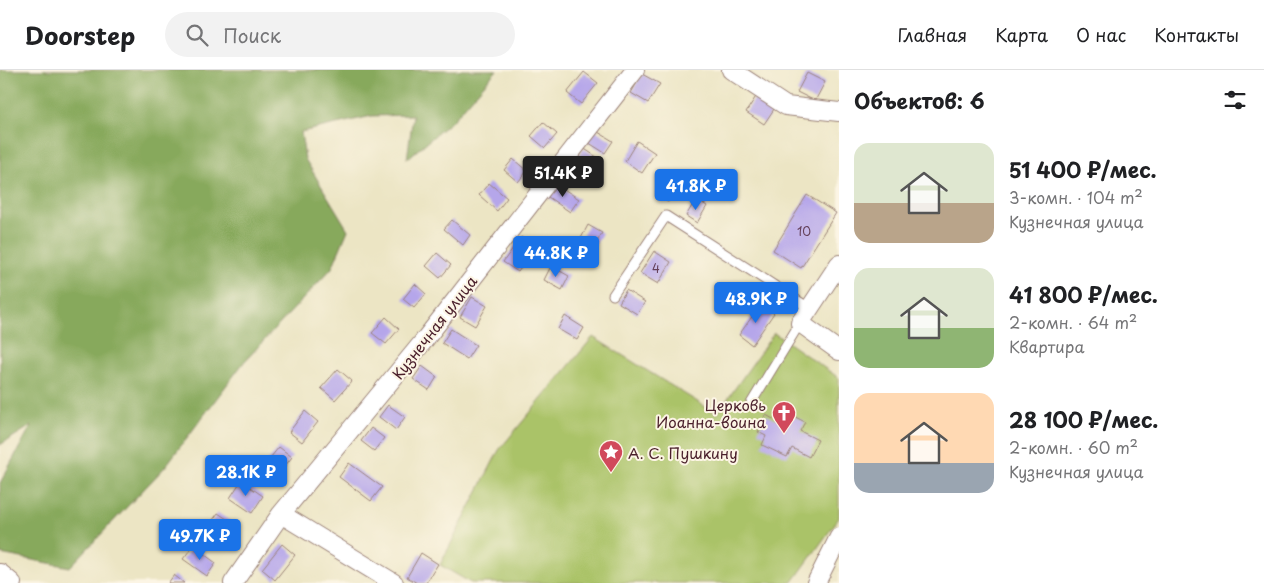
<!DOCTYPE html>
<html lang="ru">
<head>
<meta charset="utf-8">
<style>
	body { margin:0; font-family:"Playpen Sans",sans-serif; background:#f2f2f2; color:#202124; height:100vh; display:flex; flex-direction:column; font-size:19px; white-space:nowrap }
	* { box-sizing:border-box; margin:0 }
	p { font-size:16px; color:#757577 }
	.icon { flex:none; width:28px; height:28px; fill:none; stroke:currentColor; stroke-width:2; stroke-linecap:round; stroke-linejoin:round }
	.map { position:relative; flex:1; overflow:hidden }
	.details { display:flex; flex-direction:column; background:#fff; width:425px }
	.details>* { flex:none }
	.price { position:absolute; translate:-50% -42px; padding:0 11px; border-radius:5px; background:#1a73e8; color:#fff; font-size:16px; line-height:32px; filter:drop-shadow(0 1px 2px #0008) }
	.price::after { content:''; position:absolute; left:50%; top:30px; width:15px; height:11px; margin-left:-8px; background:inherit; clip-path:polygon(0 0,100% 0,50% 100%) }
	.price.current { background:#222; color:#fff }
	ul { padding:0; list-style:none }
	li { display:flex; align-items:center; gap:15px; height:125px; padding:0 15px }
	li span { display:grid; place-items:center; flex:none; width:140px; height:100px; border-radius:15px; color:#555 }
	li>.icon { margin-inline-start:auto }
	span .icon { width:60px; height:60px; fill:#fffc; stroke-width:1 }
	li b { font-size:21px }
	h2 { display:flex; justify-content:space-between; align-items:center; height:60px; padding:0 15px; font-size:21px }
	header { display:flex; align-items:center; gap:30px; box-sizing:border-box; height:70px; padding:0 25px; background:#fff; border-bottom:1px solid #e0e0e0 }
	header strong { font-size:24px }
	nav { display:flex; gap:28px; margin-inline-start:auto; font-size:18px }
	.search { width:350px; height:45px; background:#f2f2f2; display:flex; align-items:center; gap:12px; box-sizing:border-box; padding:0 18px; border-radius:28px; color:#757577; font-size:19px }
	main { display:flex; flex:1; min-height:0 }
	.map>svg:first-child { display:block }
	.green { fill:#aac368; stroke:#7a714a }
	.forest { fill:#87a95c; stroke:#686444 }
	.building { fill:#b5a6ea }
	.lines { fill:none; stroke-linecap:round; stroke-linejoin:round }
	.lane-casing { stroke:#9b8278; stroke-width:11 }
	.street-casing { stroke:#9b8278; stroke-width:20 }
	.lane { stroke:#fff; stroke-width:9 }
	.street { stroke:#fff; stroke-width:18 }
	.labels { text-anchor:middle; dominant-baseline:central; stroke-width:4; stroke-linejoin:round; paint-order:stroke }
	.number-label { font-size:12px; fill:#65415b }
	.street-label { font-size:15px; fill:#4a1f2b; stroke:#fcf5e5 }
	.poi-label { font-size:15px; fill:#4a1f2b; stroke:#fcf5e5; text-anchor:end }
</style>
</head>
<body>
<header>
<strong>Doorstep</strong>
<div class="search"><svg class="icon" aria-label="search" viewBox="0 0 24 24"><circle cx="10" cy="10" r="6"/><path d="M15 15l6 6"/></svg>Поиск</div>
<nav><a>Главная</a><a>Карта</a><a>О нас</a><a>Контакты</a></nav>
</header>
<main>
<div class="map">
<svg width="839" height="513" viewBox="0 0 839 513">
	<rect width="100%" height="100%" fill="#fcf5e5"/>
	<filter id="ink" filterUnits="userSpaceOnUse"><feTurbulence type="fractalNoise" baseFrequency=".02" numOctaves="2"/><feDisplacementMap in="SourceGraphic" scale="10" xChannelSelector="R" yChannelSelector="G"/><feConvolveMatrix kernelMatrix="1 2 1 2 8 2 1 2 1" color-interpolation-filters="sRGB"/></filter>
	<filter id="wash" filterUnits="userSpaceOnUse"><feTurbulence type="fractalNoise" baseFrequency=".0096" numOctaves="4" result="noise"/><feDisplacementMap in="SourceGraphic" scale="20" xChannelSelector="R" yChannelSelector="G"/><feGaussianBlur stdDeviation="1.12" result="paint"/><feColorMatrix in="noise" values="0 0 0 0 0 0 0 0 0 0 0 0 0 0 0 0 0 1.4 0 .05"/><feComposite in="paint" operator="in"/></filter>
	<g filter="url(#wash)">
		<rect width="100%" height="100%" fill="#ece5c4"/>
		<path class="green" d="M774 263 839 308V448L792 513H471L440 495 499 380 593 267 717 344Z"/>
		<path class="forest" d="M0 0H497L453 50 407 89 413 45 372 46 301 62 305 89 348 160 332 198 244 292 165 397 70 497 0 484V413L31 356 0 375Z"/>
		<g id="blocks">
			<path class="building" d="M584 2 598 13 581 34 567 23Z
				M807 3 825 12 815 31 797 22Z
				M642 4 660 14 648 33 631 23Z
				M757 25 776 36 764 54 746 42Z
				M543 52 557 64 545 78 531 66Z
				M593 59 613 71 605 83 586 71Z
				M637 71 655 83 642 103 625 91Z
				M583 78 600 89 585 112 568 101Z
				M513 89 527 101 518 112 504 100Z
				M668 104 680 111 668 132 656 125Z
				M489 113 507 128 497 141 479 125Z
				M556 114 579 129 570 142 548 127Z
				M807 125 836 143 801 198 773 180Z
				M696 129 707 136 697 153 686 146Z
				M452 150 470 165 463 175 444 159Z
				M588 155 602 163 592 181 578 174Z
				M521 167 536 177 518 202 503 192Z
				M654 181 671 192 658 214 640 203Z
				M437 183 451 195 440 208 426 196Z
				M551 196 569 206 562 220 544 210Z
				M415 214 426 224 414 238 403 229Z
				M626 220 645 232 637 244 619 233Z
				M472 227 487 236 475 256 460 247Z
				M761 234 774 243 752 275 739 265Z
				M565 246 584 258 577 270 558 259Z
				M386 247 399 259 386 274 372 263Z
				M451 259 476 275 467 289 442 273Z
				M422 296 437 307 429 320 413 309Z
				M338 299 352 311 335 330 321 318Z
				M388 335 405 347 396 360 379 347Z
				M780 339 805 352 800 361 818 370 809 387 792 378 787 387 762 375 766 366 758 362 766 345 775 350Z
				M305 341 318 352 302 372 289 362Z
				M371 358 384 368 374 381 361 371Z
				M279 377 292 387 279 404 266 393Z
				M349 393 382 417 371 431 339 407Z
				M241 411 263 426 252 443 230 428Z
				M218 443 239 457 228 473 207 458Z
				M282 474 295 485 275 510 262 499Z
				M193 476 216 493 207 506 183 489Z
				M421 483 438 494 426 513H417L407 507Z
				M174 505 184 513H168Z"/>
		</g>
	</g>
	<g filter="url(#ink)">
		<use href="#blocks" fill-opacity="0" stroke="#9b8278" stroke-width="1"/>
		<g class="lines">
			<g class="lane-casing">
				<path id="lane" d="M613 225 666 146 809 238
					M750 335 800 253"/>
			</g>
			<g class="street-casing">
				<path id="street" d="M731 0 786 36 839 42
					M839 194 800 253 839 281
					M281 444 394 513
					M0 503 12 513
					M233 513 281 444 422 273 635 0
					M816 513 839 467"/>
			</g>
			<use href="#lane" class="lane"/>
			<use href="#street" class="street"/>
		</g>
	</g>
	<defs>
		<g id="church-pin" transform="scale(1.25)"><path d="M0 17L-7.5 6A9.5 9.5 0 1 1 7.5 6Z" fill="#d1495b" stroke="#fcf5e5"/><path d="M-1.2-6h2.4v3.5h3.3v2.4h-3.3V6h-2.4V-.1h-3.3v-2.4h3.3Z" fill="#fff"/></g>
		<g id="sight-pin" transform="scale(1.25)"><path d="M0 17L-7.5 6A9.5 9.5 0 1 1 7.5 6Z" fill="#d1495b" stroke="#fcf5e5"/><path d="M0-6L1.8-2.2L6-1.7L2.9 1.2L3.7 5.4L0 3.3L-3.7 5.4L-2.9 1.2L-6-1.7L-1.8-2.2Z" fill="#fff"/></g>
	</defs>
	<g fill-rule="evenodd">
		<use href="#church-pin" x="784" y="343"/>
		<use href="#sight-pin" x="611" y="382"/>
	</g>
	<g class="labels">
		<g class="number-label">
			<text x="804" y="161">10</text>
			<text x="656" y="198">4</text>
		</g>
		<g class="street-label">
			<text transform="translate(434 257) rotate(-52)">Кузнечная улица</text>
		</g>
		<g class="poi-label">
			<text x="766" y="334">Церковь<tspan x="766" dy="17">Иоанна-воина</tspan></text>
			<text x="628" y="382" text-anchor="start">А. С. Пушкину</text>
		</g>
	</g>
</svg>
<b class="price current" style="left:563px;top:128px">51.4K ₽</b>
<b class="price" style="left:696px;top:141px">41.8K ₽</b>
<b class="price" style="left:556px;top:208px">44.8K ₽</b>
<b class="price" style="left:756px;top:254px">48.9K ₽</b>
<b class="price" style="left:246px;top:427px">28.1K ₽</b>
<b class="price" style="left:200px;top:491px">49.7K ₽</b>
</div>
<section class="details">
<h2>Объектов: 6<svg class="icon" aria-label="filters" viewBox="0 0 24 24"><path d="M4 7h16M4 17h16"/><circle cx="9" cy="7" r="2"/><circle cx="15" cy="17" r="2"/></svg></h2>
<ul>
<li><span style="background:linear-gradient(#dfe7d0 60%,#b9a48a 0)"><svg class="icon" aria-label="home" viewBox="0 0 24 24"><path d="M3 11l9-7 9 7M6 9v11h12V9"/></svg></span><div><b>51 400 ₽/мес.</b><p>3-комн. · 104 m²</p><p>Кузнечная улица</p></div></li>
<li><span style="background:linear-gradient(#dfe7d0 60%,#8fb573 0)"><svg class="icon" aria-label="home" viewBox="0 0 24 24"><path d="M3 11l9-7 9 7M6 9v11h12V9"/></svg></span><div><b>41 800 ₽/мес.</b><p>2-комн. · 64 m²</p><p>Квартира</p></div></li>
<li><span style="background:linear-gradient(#ffd9b3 70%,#9aa5b1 0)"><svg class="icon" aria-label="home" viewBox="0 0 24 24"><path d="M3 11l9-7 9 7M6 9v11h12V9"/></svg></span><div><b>28 100 ₽/мес.</b><p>2-комн. · 60 m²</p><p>Кузнечная улица</p></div></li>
</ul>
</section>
</main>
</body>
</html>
